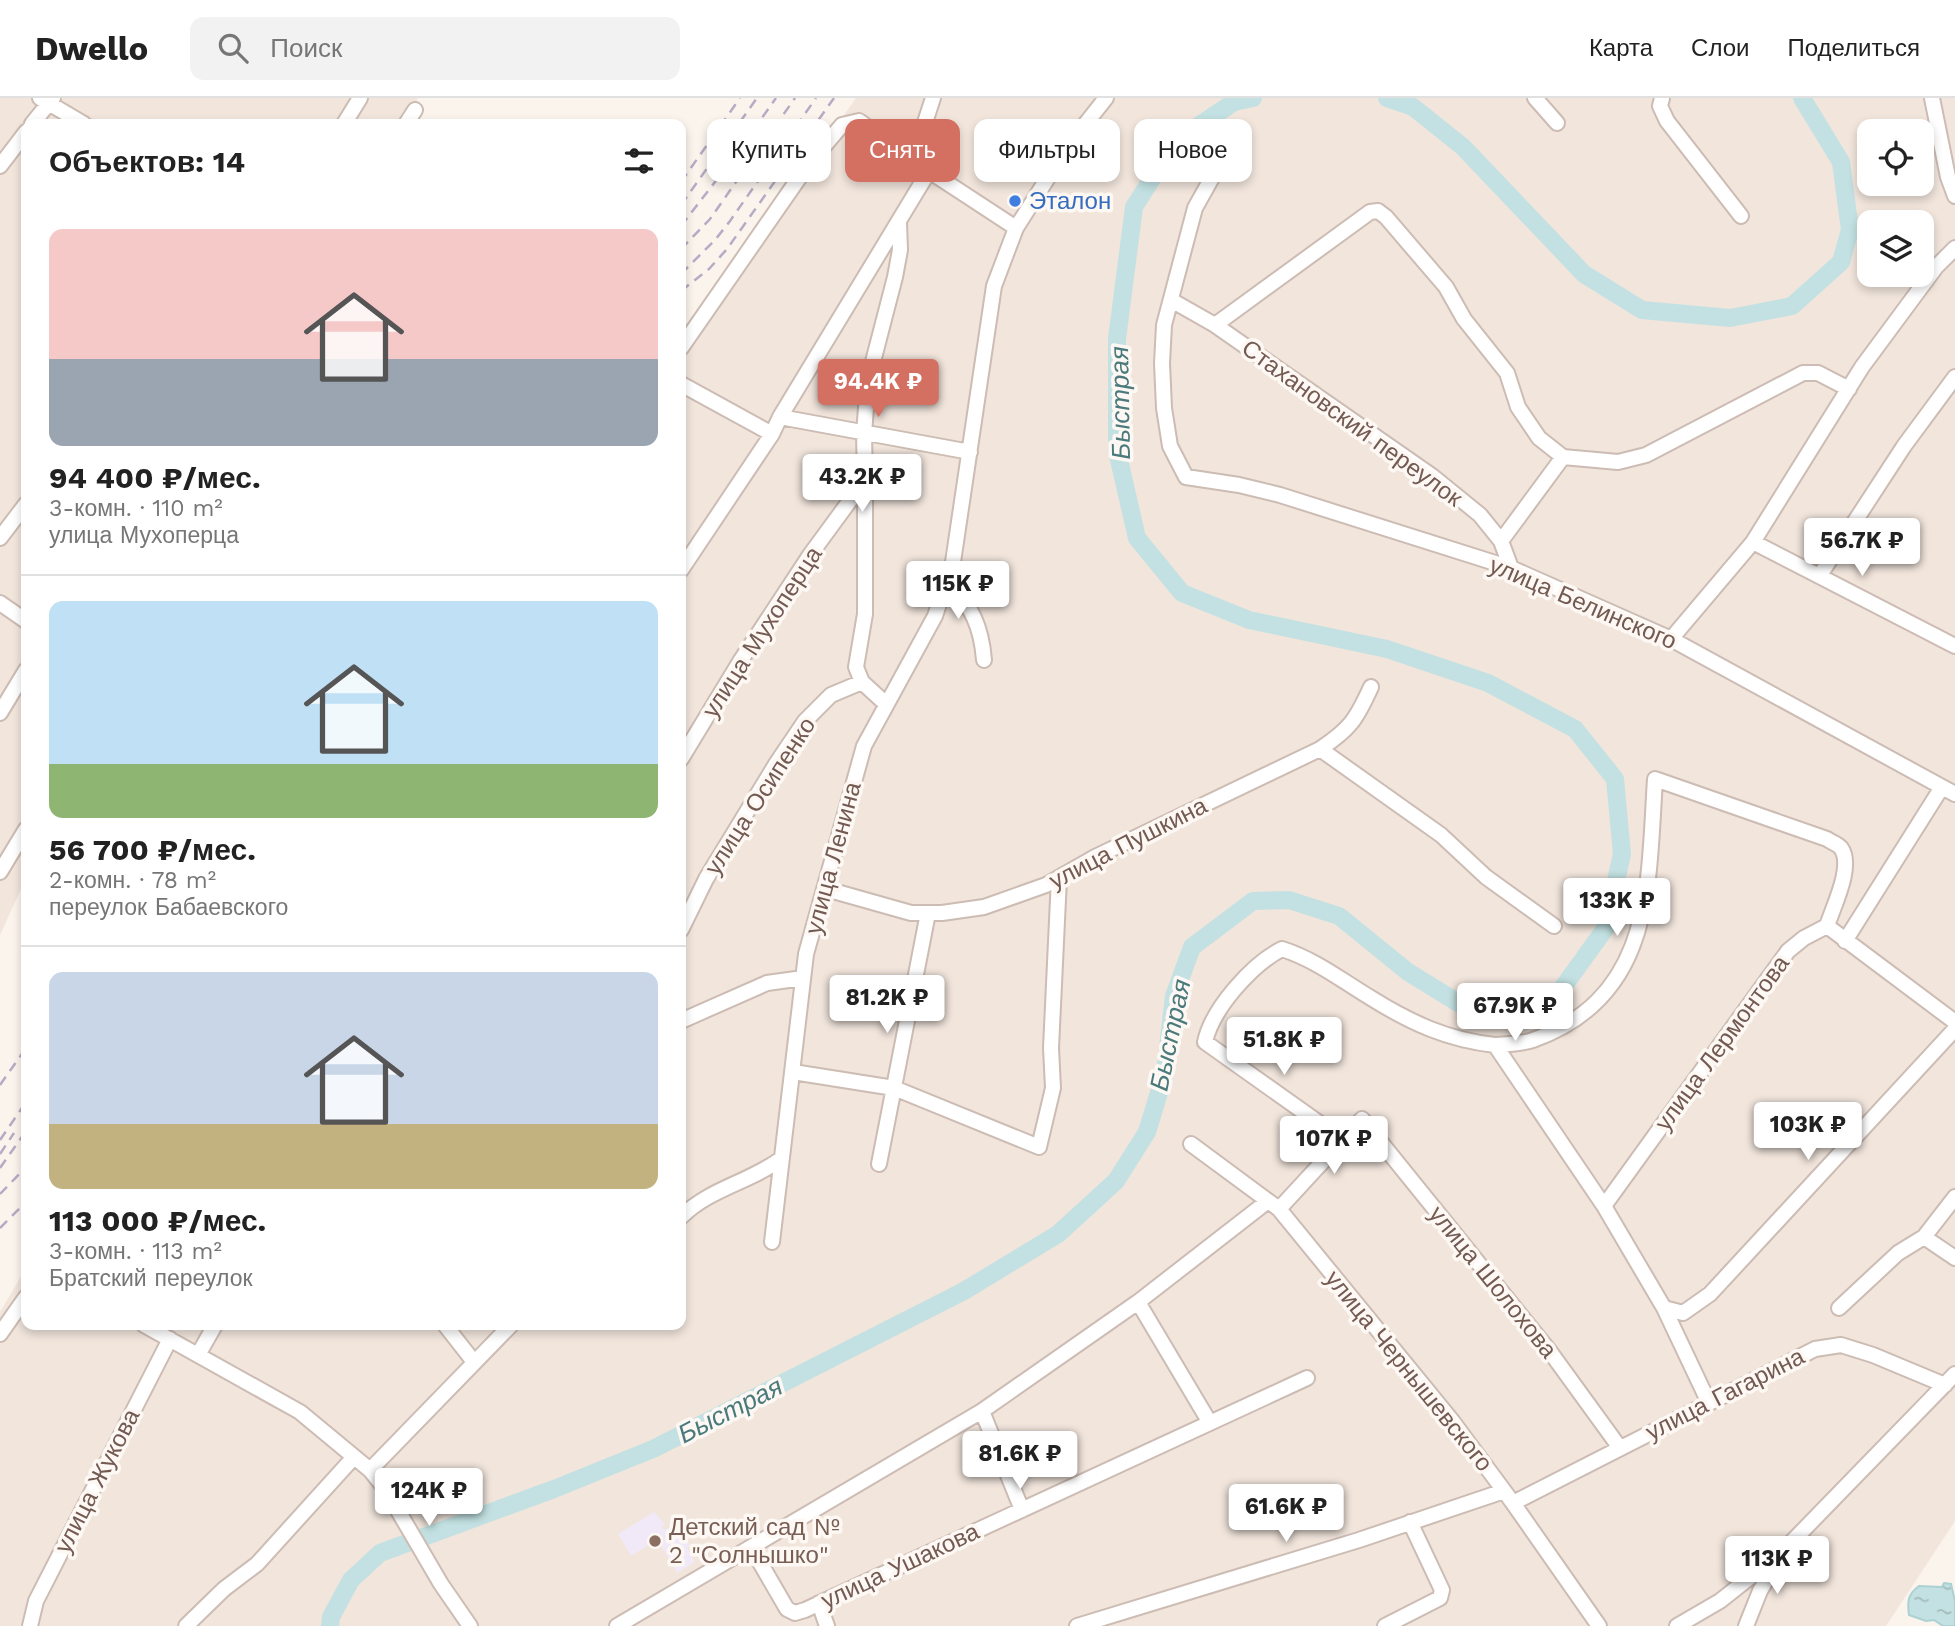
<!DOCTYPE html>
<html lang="ru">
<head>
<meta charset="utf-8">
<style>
	body { margin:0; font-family:"Work Sans",sans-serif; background:#f2f2f2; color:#222; height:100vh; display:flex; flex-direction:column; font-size:26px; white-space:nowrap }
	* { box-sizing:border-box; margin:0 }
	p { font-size:23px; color:#767676 }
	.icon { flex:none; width:38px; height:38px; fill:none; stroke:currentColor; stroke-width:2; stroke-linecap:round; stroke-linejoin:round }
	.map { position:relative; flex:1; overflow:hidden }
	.panel { position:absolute; left:21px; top:21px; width:665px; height:1211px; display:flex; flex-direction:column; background:#fff; border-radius:14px; box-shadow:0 4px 10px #0003 }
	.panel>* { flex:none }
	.guide { position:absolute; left:707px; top:21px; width:665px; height:63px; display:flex; gap:14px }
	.controls { position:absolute; left:1857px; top:21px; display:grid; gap:14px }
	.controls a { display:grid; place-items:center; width:77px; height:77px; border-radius:14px; background:#fff; box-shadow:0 4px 10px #0003; font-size:35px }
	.price { position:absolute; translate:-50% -60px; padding:0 16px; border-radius:7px; background:#fff; color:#222; font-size:23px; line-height:46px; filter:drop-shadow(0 2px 4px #0008) }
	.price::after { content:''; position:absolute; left:50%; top:42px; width:21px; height:16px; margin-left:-10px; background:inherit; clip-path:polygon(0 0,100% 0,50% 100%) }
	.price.active { background:#d47062; color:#fff }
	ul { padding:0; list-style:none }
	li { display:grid; align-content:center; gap:14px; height:371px; padding:0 28px }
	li+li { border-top:2px solid #e0e0e0 }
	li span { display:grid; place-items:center; height:217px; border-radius:14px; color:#555 }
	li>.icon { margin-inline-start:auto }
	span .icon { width:126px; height:126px; fill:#fffc; stroke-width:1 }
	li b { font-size:30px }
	h2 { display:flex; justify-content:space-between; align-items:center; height:84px; padding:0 28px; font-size:30px }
	.chip { padding:0 24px; border-radius:14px; background:#fff; box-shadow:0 4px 10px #0003; font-size:24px; line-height:63px }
	.chip.active { background:#d47062; color:#fff }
	header { display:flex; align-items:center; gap:42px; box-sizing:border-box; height:98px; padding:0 35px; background:#fff; border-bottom:2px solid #e0e0e0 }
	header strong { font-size:33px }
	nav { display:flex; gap:38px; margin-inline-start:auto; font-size:24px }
	.search { width:490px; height:63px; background:#f2f2f2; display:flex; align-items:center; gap:18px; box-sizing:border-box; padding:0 24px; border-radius:14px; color:#767676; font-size:26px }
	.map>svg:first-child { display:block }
	.residential { fill:#f1e5dc; fill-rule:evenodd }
	.education { fill:#f1e9f7 }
	.water { fill:url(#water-ripples); stroke:#abd1d3; stroke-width:2 }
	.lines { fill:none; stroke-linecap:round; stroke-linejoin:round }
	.river { stroke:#c3e1e2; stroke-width:18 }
	.minor-casing { stroke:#ccbcb3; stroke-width:18 }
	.minor { stroke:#fff; stroke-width:14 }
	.rail { stroke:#b6abc4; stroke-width:2.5; stroke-dasharray:10 7; stroke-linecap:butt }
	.shop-dot { fill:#3f7fe0; stroke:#fdf8f3; stroke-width:2.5 }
	.education-dot { fill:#8d6e63; stroke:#fdf8f3; stroke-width:2.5 }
	.labels { text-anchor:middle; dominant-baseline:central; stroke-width:7; stroke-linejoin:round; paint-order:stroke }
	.shop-label { font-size:24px; fill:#366cbe; stroke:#fdf8f3; text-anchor:start }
	.street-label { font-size:24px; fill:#735a52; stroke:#fdf8f3 }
	.education-label { font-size:24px; fill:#785e54; stroke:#fdf8f3; text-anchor:start }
	.water-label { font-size:26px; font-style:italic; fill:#4b7a7c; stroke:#fdf8f3 }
</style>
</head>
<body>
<header>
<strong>Dwello</strong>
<div class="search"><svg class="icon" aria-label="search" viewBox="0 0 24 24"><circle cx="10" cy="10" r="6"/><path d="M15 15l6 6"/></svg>Поиск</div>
<nav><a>Карта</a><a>Слои</a><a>Поделиться</a></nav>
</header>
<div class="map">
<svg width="1955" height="1528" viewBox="0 0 1955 1528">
	<defs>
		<pattern id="water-ripples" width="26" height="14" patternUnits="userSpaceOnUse" patternTransform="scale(1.75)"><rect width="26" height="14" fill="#c3e1e2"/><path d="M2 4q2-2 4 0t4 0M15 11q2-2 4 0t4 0" fill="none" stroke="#a3b9ba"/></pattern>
	</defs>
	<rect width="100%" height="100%" fill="#fbf4ed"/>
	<path class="residential" d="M0 0H418L401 26H26V780L0 837Z
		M856 0H1955V1423L1886 1528H0V1214L26 1170V1227H681V250ZM1869 33H1922V86H1869ZM1869 124H1922V177H1869Z"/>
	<path class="education" d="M654 1414 665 1426 661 1428 664 1432 673 1428 680 1440 684 1437 690 1447 687 1450 695 1464 677 1475 661 1448 656 1451 652 1445 631 1458 618 1436Z"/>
	<path class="water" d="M1944 1485 1951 1486 1955 1503V1528H1943L1934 1522 1926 1523 1909 1517C1907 1503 1908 1496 1919 1488L1942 1489Z"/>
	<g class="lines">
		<path class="river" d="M1387 0 1413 9 1463 49 1584 176 1642 212 1730 220 1792 208 1841 164 1850 132 1841 64 1802 0
			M330 1528 331 1519 351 1482 380 1455 554 1391 653 1351 964 1193 1058 1136 1116 1083 1147 1034 1165 975 1174 898 1192 849 1253 803 1289 802 1339 818 1408 874 1460 906 1522 909 1561 892 1605 831 1622 756 1615 681 1575 631 1488 585 1387 551 1249 522 1182 495 1137 440 1117 353V241L1134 109 1176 43 1234 4 1253 0"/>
		<g class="minor-casing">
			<path id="minor" d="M40 0 84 26
				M1535 0 1557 25
				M1662 0 1660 8 1667 23 1741 118
				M1932 0 1948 79 1955 98
				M32 26 53 0
				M344 26 360 0
				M406 26 415 12
				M1223 60 1195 110 1164 227 1162 265 1164 310 1170 348 1186 379 1239 387 1280 397 1511 470 1671 541 1955 696
				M913 61 933 0
				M0 68 26 34
				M1171 202 1215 227 1432 378 1480 417 1501 443 1511 470
				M1215 227 1370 114 1378 113 1386 119 1446 189 1464 221 1507 275 1518 309 1539 340 1563 359 1618 364 1646 357 1803 275H1818L1849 291
				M681 250 808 67 842 27 859 23 929 73 1016 130
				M681 286 772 336
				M780 319 970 354
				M865 382V516L856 569 862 584 886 606
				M0 440 26 406
				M1501 443 1563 359
				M1753 444 1955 548
				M681 472 772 336 780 319 929 73
				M1820 477 1904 348 1955 279
				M948 479C970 510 981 524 984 562
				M0 505 26 523
				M1671 541 1753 444 1862 269 1936 169 1955 150
				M0 615 26 572
				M1320 651 1441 737 1486 779 1554 828
				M681 661 741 562 810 457 865 382 864 336 868 283 895 179 900 152 899 124
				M0 774 26 731
				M826 791 911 815H942L984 809 1046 787 1095 759 1320 651C1350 631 1356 622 1371 589
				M1827 828 1955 924
				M681 832 706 781 776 666 805 623 831 597 862 584
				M1845 843 1942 689
				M681 923 767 885 803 880
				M1495 947C1507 946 1522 946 1533 942 1654 899 1648 788 1655 681L1827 741C1831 744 1838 746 1841 750 1854 768 1833 809 1827 828L1804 840 1788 853 1604 1108
				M793 974 894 990 1039 1049 1053 990 1051 950 1059 780
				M1343 1042 1205 944C1212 911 1252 866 1282 851 1316 862 1341 882 1371 900 1411 925 1448 942 1495 947L1604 1108 1664 1210 1709 1305
				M1191 1046 1279 1111 1453 1324 1513 1405 1599 1528
				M879 1066 928 815
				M1279 1111 1362 1021 1551 1255 1620 1350
				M681 1119C710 1090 751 1084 782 1060
				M1924 1139 1955 1160
				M772 1144 806 856 864 648 935 518 953 464 994 188 1016 130 1068 48 1106 0
				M1138 1204 1210 1325
				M1664 1210 1683 1215 1710 1196 1955 931
				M1839 1210 1898 1155 1924 1139 1955 1099
				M144 1227 300 1314 370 1372 386 1392 441 1486 470 1528
				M445 1227 474 1264
				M0 1236 26 1199
				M198 1257 215 1227
				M982 1313 1022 1412
				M370 1372 511 1227
				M1513 1405 1815 1251 1841 1247 1873 1257 1945 1287
				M751 1449 787 1511 795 1515 805 1512 1307 1280
				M819 1505 827 1528
				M30 1528 36 1503 170 1241
				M186 1528 224 1491 257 1466 354 1359
				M617 1528 982 1313 1138 1204 1268 1103
				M1077 1528 1359 1442 1504 1393
				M1385 1528 1440 1500 1442 1492 1410 1424
				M1677 1528 1720 1503 1782 1454 1955 1276
				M1746 1528 1760 1493 1779 1460"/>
		</g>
		<use href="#minor" class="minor"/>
		<path class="rail" d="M681 84 740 0
			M681 107 757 0
			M681 128 735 58 776 0
			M681 151 710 121 795 0
			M681 176 715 142 730 123 816 0
			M681 193 709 171 727 151 834 0
			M0 987 26 950
			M0 1042 26 1004
			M0 1056 14 1035
			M0 1070 26 1033
			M0 1096 26 1069
			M0 1130 26 1104"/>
	</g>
	<circle class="shop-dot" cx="1015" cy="103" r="7"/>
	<circle class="education-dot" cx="655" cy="1443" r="7"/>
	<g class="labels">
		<g class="shop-label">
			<text x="1029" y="103">Эталон</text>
		</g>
		<g class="street-label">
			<text transform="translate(1352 325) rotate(36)">Стахановский переулок</text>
			<text transform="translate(1583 505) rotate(23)">улица Белинского</text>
			<text transform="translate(762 534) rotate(-57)">улица Мухоперца</text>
			<text transform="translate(760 698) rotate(-57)">улица Осипенко</text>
			<text transform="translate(1128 745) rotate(-27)">улица Пушкина</text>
			<text transform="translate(833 760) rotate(-75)">улица Ленина</text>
			<text transform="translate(1722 945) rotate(-54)">улица Лермонтова</text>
			<text transform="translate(1493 1184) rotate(51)">улица Шолохова</text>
			<text transform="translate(1409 1273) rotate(51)">улица Чернышевского</text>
			<text transform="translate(1725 1296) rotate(-27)">улица Гагарина</text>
			<text transform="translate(97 1383) rotate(-63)">улица Жукова</text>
			<text transform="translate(900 1468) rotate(-25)">улица Ушакова</text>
		</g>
		<g class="education-label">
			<text x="669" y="1429">Детский сад №<tspan x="669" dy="28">2 "Солнышко"</tspan></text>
		</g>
		<g class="water-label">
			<text transform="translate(1120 305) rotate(-91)">Быстрая</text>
			<text transform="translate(1170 937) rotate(-78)">Быстрая</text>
			<text transform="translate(730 1312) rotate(-27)">Быстрая</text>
		</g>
	</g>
</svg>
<div class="controls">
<a><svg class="icon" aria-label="locate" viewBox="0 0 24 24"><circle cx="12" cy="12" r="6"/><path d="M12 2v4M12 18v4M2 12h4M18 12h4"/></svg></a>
<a><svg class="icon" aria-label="layers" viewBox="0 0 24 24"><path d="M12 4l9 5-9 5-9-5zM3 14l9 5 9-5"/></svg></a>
</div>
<b class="price active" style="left:878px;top:321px">94.4K ₽</b>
<b class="price" style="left:862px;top:416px">43.2K ₽</b>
<b class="price" style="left:1862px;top:480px">56.7K ₽</b>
<b class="price" style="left:958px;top:523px">115K ₽</b>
<b class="price" style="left:1617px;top:840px">133K ₽</b>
<b class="price" style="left:887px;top:937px">81.2K ₽</b>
<b class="price" style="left:1515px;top:945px">67.9K ₽</b>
<b class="price" style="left:1284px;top:979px">51.8K ₽</b>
<b class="price" style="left:1808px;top:1064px">103K ₽</b>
<b class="price" style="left:1334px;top:1078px">107K ₽</b>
<b class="price" style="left:1020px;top:1393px">81.6K ₽</b>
<b class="price" style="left:429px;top:1430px">124K ₽</b>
<b class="price" style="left:1286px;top:1446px">61.6K ₽</b>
<b class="price" style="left:1777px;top:1498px">113K ₽</b>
<div class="guide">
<a class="chip">Купить</a>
<a class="chip active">Снять</a>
<a class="chip">Фильтры</a>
<a class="chip">Новое</a>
</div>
<section class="panel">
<h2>Объектов: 14<svg class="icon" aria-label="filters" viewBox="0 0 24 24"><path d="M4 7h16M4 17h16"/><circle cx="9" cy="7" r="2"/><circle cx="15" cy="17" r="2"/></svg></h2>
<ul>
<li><span style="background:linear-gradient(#f6c9c9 60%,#9aa5b1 0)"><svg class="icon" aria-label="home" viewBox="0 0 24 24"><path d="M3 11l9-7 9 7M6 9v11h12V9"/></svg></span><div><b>94 400 ₽/мес.</b><p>3-комн. · 110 m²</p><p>улица Мухоперца</p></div></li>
<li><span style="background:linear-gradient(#bfe0f5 75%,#8fb573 0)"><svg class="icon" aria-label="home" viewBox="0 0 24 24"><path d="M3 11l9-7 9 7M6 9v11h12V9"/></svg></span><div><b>56 700 ₽/мес.</b><p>2-комн. · 78 m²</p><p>переулок Бабаевского</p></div></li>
<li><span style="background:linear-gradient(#c9d6e8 70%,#c2b280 0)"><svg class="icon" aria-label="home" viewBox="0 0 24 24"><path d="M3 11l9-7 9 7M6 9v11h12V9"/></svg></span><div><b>113 000 ₽/мес.</b><p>3-комн. · 113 m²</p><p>Братский переулок</p></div></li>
</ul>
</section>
</div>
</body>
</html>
